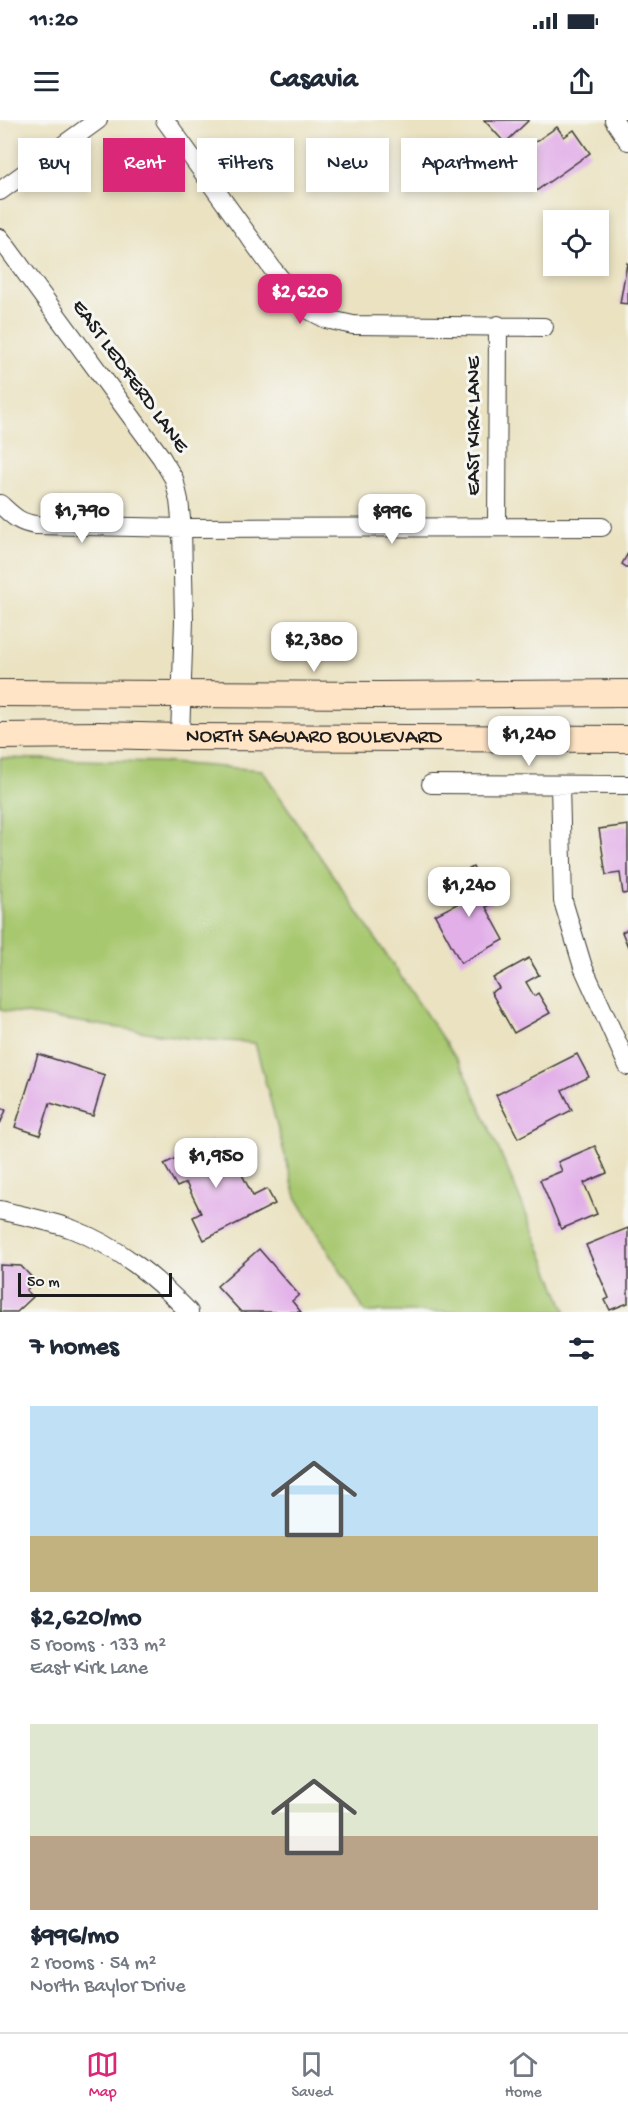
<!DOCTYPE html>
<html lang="en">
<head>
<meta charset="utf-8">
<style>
	body { margin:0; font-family:"Gochi Hand",sans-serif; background:#f2f2f3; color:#1f2937; height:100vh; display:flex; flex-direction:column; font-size:22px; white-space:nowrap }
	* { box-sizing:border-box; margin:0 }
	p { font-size:20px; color:#747a83 }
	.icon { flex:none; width:33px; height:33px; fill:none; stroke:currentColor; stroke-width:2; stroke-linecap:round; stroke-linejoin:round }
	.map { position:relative; height:1192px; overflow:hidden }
	.side { display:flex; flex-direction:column; background:#fff; flex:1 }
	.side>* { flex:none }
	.guide { position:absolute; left:18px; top:18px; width:592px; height:54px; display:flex; gap:12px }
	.buttons { position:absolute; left:543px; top:90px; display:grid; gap:12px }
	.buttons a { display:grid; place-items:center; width:66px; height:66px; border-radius:0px; background:#fff; box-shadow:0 3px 9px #0003; font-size:30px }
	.scale { position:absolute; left:18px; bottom:15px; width:154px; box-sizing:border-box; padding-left:6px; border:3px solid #1c1c1c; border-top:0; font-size:16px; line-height:21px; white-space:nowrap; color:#1c1c1c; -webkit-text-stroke:4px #f6f6f2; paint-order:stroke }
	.price { position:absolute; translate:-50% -51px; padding:0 14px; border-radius:12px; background:#fff; color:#222; font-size:20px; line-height:39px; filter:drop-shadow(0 2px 3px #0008) }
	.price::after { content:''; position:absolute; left:50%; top:36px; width:18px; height:14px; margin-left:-9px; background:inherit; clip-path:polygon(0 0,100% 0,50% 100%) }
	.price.on { background:#db2777; color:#fff }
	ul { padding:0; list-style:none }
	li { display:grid; align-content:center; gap:12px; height:318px; padding:0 30px }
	li span { display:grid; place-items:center; height:186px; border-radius:0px; color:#555 }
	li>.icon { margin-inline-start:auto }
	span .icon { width:108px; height:108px; fill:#fffc; stroke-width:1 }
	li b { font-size:26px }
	h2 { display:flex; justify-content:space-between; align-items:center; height:72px; padding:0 30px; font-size:26px }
	.pill { padding:0 21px; border-radius:0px; background:#fff; box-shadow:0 3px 9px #0003; font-size:21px; line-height:54px }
	.pill.on { background:#db2777; color:#fff }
	.status { display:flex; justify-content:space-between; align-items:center; height:42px; padding:0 30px; background:#fff; direction:ltr }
	.status svg { height:16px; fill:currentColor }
	header { display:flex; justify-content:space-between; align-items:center; height:78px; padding:0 30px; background:#fff; font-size:27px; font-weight:800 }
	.dock { display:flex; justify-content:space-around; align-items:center; height:84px; border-top:2px solid #e0e1e3; background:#fff; font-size:16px; color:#747a83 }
	.dock a { display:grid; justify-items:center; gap:3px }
	.dock .on { color:#db2777 }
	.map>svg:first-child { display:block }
	.green { fill:#a8c870; stroke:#627246; stroke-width:1.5 }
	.building { fill:#e2afe8 }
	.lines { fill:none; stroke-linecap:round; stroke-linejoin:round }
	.street-casing { stroke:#3b3a35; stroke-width:20 }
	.secondary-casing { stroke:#3b3a35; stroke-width:28 }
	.street { stroke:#fff; stroke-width:18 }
	.secondary { stroke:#ffe4c6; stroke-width:26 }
	.labels { text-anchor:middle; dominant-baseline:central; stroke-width:6; stroke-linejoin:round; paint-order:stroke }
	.street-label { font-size:21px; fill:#1c1c1c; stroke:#f6f6f2 }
</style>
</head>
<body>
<div class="status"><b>11:20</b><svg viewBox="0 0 49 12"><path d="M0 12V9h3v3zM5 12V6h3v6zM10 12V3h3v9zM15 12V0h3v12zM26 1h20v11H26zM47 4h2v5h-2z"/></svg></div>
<header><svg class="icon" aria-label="menu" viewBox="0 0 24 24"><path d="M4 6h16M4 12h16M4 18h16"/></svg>Casavia<svg class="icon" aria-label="share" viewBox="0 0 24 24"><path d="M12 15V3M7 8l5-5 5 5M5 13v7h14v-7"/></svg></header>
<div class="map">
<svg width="628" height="1192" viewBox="0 0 628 1192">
	<rect width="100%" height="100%" fill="#f6f6f2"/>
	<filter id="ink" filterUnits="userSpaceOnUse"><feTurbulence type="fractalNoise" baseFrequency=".0167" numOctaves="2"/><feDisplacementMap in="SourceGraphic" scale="12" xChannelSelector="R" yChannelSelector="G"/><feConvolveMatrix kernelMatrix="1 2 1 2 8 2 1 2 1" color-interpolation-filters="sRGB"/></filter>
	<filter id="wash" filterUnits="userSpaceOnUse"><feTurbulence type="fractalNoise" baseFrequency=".008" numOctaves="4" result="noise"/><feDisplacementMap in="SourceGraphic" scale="24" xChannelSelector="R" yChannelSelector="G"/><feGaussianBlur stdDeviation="1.35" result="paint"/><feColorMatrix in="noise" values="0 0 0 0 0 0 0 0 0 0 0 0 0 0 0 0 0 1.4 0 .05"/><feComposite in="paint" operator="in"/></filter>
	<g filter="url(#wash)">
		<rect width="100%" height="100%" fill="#eae2c1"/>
		<path class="green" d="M0 638 157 642 262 650 465 952 513 1062 566 1192H365L296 1077 255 923 186 918 0 890Z"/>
		<g id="blocks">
			<path class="building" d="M484 0H529L505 23Z
				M557 7 564 17 574 10 590 33 536 71 512 38Z
				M627 143 628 144V184L620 183Z
				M628 433V448L622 444Z
				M628 705V773L623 774 620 753 606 755 599 709Z
				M473 747 493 783 486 787 504 820 461 843 435 795 459 783 447 761Z
				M628 809V827L622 812Z
				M529 838 539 855 526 862 534 876 538 873 550 893 514 913 491 872 499 868 493 858Z
				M38 934 105 955 93 996 50 983 40 1015 15 1007Z
				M577 934 589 957 562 970 572 990 518 1018 496 975Z
				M0 988 6 990 0 1004Z
				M212 1020 224 1044 234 1039 253 1076 267 1069 275 1084 204 1120 193 1097 201 1093 186 1063 177 1067 164 1044Z
				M595 1026 607 1053 584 1063 597 1094 561 1109 540 1060 562 1051 558 1042Z
				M628 1108V1183L610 1190 605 1180 609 1178 586 1125Z
				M259 1129 299 1175 292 1181 301 1192H241L217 1166Z
				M0 1145 21 1146 36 1162 26 1170 33 1177 17 1192H0Z"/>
		</g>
	</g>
	<g filter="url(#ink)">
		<use href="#blocks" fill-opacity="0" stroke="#3b3a35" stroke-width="1.5"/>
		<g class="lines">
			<g class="street-casing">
				<path id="street" d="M165 0 274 151 305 188 326 199 353 205 544 207
					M614 0 628 21
					M0 71 98 0
					M0 118 161 337 174 359 179 380 182 408 184 500 180 617
					M0 384C12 395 19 403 36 405L182 408 602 407
					M497 407 498 205
					M431 664 628 665
					M560 665 563 781 583 847 628 946
					M0 1090C24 1096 49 1101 72 1109 119 1127 155 1157 189 1192"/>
			</g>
			<g class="secondary-casing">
				<g id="secondary">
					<path d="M0 573 380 575 628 573"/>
					<path id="s1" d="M0 616 99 615 180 617 628 619"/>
				</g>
			</g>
			<use href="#street" class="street"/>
			<use href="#secondary" class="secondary"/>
		</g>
	</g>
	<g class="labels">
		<g class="street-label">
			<text transform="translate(129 257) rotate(54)">EAST LEDFERD LANE</text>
			<text transform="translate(475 306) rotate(-90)">EAST KIRK LANE</text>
			<text stroke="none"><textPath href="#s1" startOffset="314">NORTH SAGUARO BOULEVARD</textPath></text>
		</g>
	</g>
</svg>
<div class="buttons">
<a><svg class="icon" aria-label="locate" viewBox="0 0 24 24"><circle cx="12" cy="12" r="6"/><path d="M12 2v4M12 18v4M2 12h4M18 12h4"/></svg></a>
</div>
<div class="scale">50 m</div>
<b class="price on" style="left:300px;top:205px">$2,620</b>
<b class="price" style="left:82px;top:424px">$1,790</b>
<b class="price" style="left:392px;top:425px">$996</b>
<b class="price" style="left:314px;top:553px">$2,380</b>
<b class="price" style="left:529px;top:647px">$1,240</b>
<b class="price" style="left:469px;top:798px">$1,240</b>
<b class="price" style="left:216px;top:1069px">$1,950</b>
<div class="guide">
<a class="pill">Buy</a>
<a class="pill on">Rent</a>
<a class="pill">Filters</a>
<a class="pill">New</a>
<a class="pill">Apartment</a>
</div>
</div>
<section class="side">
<h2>7 homes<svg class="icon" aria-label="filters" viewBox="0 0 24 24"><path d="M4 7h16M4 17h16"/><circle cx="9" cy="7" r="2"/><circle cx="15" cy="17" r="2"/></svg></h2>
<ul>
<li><span style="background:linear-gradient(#bfe0f5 70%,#c2b280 0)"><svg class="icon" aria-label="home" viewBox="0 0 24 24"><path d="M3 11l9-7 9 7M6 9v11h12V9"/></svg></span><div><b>$2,620/mo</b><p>5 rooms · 133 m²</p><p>East Kirk Lane</p></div></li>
<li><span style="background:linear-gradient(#dfe7d0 60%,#b9a48a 0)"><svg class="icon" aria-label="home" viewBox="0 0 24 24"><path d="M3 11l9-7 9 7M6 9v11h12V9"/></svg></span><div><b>$996/mo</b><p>2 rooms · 54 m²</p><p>North Baylor Drive</p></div></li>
</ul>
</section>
<nav class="dock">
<a class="on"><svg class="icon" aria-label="map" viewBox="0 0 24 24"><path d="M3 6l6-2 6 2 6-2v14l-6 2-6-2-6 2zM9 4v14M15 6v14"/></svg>Map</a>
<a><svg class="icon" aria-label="saved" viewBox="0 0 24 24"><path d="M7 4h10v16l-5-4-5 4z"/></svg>Saved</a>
<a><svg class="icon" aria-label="home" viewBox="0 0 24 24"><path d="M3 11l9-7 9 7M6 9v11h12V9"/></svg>Home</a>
</nav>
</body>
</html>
